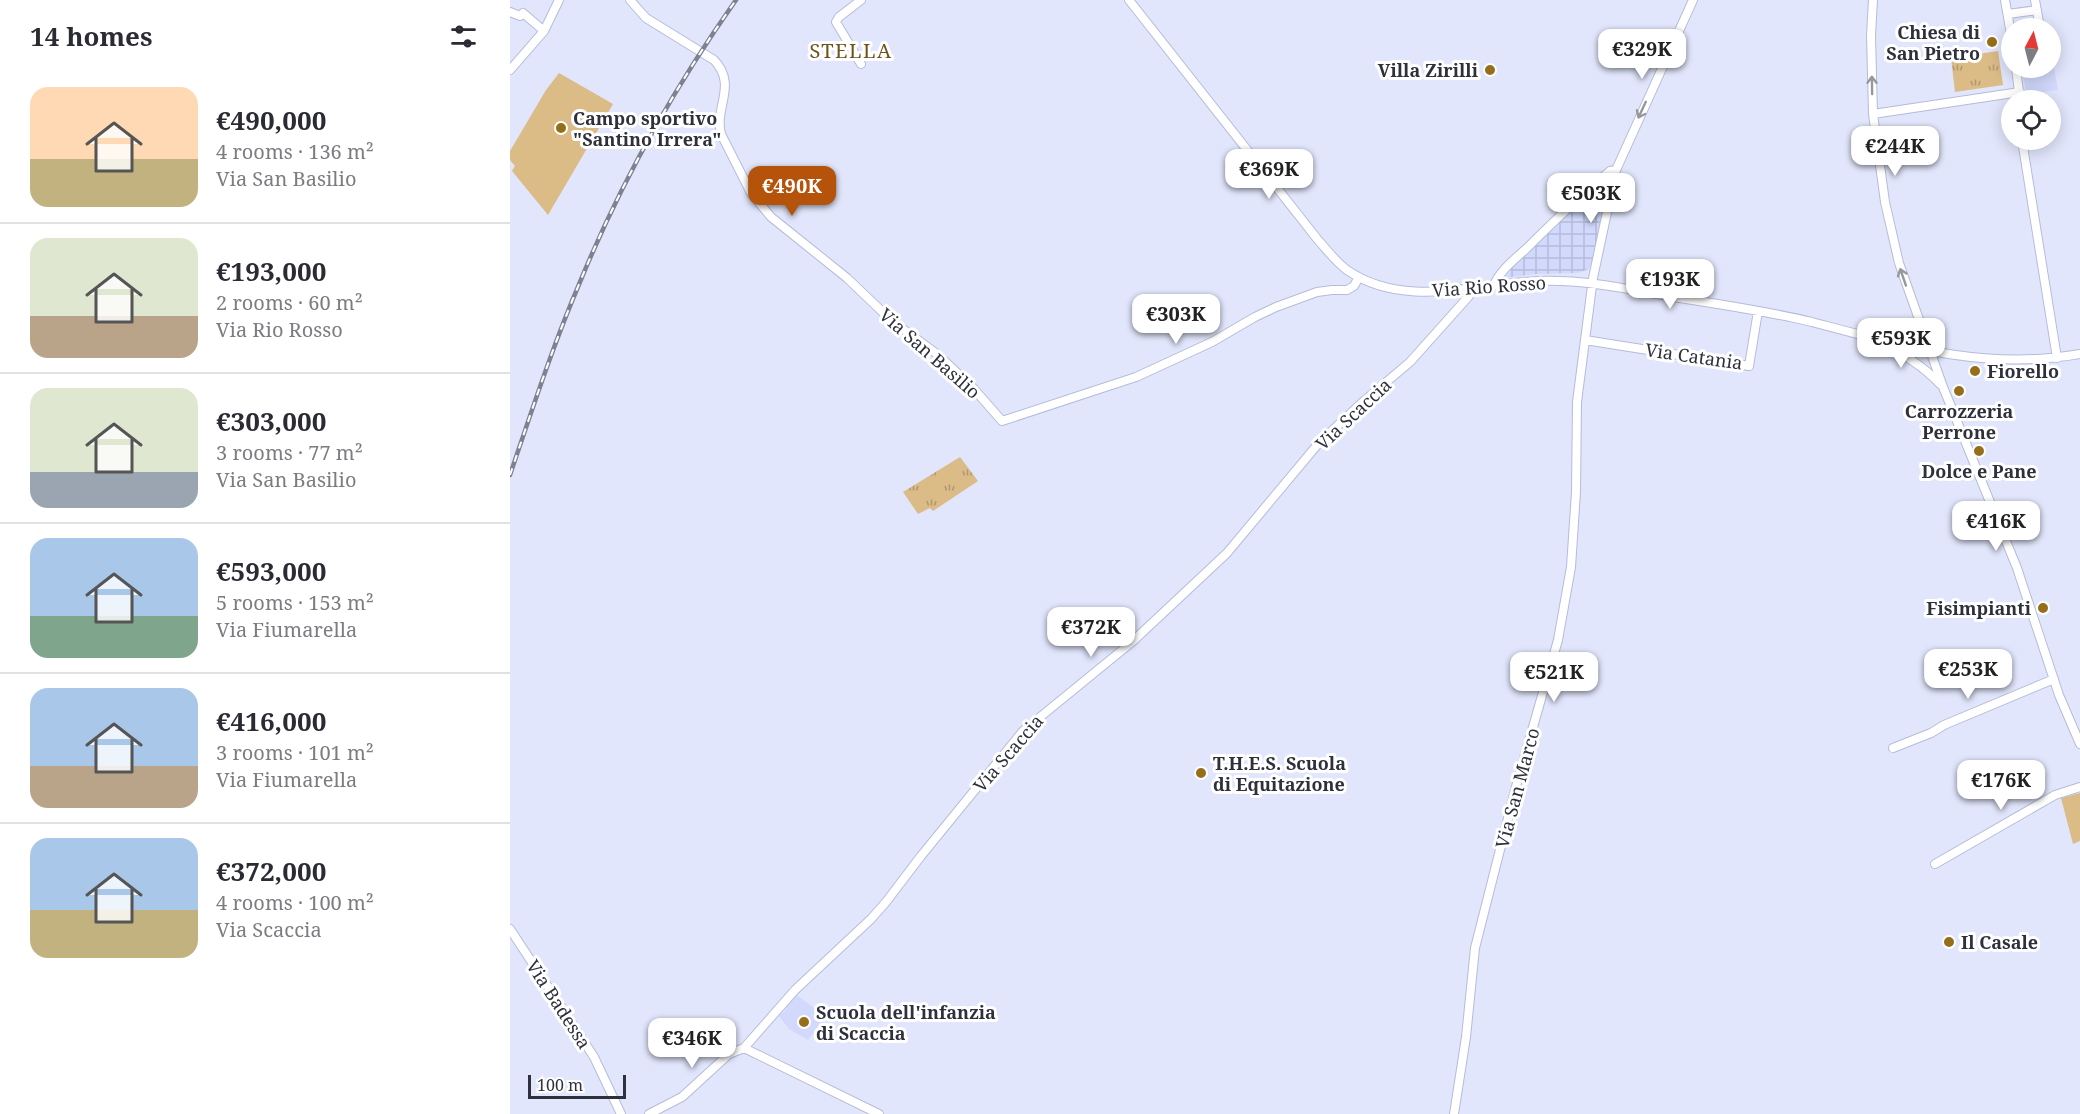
<!DOCTYPE html>
<html lang="en">
<head>
<meta charset="utf-8">
<style>
	body { margin:0; font-family:"Noto Serif",serif; background:#f7f7f7; color:#2b2b33; height:100vh; display:flex; flex-direction:column; font-size:22px; white-space:nowrap }
	* { box-sizing:border-box; margin:0 }
	p { font-size:20px; color:#7c7c81 }
	.icon { flex:none; width:33px; height:33px; fill:none; stroke:currentColor; stroke-width:2; stroke-linecap:round; stroke-linejoin:round }
	.map { position:relative; flex:1; overflow:hidden }
	.details { display:flex; flex-direction:column; background:#fff; width:510px }
	.details>* { flex:none }
	.needle { width:39px; rotate:7deg }
	.fabs { position:absolute; left:1491px; top:18px; display:grid; gap:12px }
	.fabs a { display:grid; place-items:center; width:60px; height:60px; border-radius:50%; background:#fff; box-shadow:0 3px 15px #0003; font-size:30px }
	.scale { position:absolute; left:18px; bottom:15px; width:98px; box-sizing:border-box; padding-left:6px; border:3px solid #2e303b; border-top:0; font-size:16px; line-height:21px; white-space:nowrap; color:#2e303b; -webkit-text-stroke:4px #fff; paint-order:stroke }
	.price { position:absolute; translate:-50% -51px; padding:0 14px; border-radius:12px; background:#fff; color:#222; font-size:20px; line-height:39px; filter:drop-shadow(0 2px 3px #0008) }
	.price::after { content:''; position:absolute; left:50%; top:36px; width:18px; height:14px; margin-left:-9px; background:inherit; clip-path:polygon(0 0,100% 0,50% 100%) }
	.price.selected { background:#b45309; color:#fff }
	ul { padding:0; list-style:none }
	li { display:flex; align-items:center; gap:18px; height:150px; padding:0 30px }
	li+li { border-top:2px solid #e1e1e2 }
	li span { display:grid; place-items:center; flex:none; width:168px; height:120px; border-radius:18px; color:#555 }
	li>.icon { margin-inline-start:auto }
	span .icon { width:72px; height:72px; fill:#fffc; stroke-width:1 }
	li b { font-size:26px }
	h2 { display:flex; justify-content:space-between; align-items:center; height:72px; padding:0 30px; font-size:26px }
	main { display:flex; flex:1; min-height:0 }
	.map>svg:first-child { display:block }
	.built { fill:#d2d9fc }
	.industrial { fill:url(#industrial-grid) }
	.grass { fill:#dbbb86 }
	.park { fill:url(#park-tufts) }
	.lines { fill:none; stroke-linecap:round; stroke-linejoin:round }
	.minor-casing { stroke:#b6bcd7; stroke-width:10 }
	.minor { stroke:#fff; stroke-width:8 }
	.rail-casing { stroke:#7e8191; stroke-width:4.5 }
	.rail { stroke:#fff; stroke-width:2; stroke-dasharray:7; stroke-linecap:butt }
	.oneway { stroke:#96989d }
	.poi-dot { fill:#966e19; stroke:#fff; stroke-width:2 }
	.labels { text-anchor:middle; dominant-baseline:central; stroke-width:6; stroke-linejoin:round; paint-order:stroke }
	.poi-label { font-size:18px; font-weight:bold; fill:#2e303b; stroke:#fff; text-anchor:start }
	.street-label { font-size:18px; fill:#2e303b; stroke:#fff }
	.neighbourhood-label { font-size:20px; letter-spacing:1.5px; fill:#6e521b; stroke:#fff }
</style>
</head>
<body>
<main>
<section class="details">
<h2>14 homes<svg class="icon" aria-label="filters" viewBox="0 0 24 24"><path d="M4 7h16M4 17h16"/><circle cx="9" cy="7" r="2"/><circle cx="15" cy="17" r="2"/></svg></h2>
<ul>
<li><span style="background:linear-gradient(#ffd9b3 60%,#c2b280 0)"><svg class="icon" aria-label="home" viewBox="0 0 24 24"><path d="M3 11l9-7 9 7M6 9v11h12V9"/></svg></span><div><b>€490,000</b><p>4 rooms · 136 m²</p><p>Via San Basilio</p></div></li>
<li><span style="background:linear-gradient(#dfe7d0 65%,#b9a48a 0)"><svg class="icon" aria-label="home" viewBox="0 0 24 24"><path d="M3 11l9-7 9 7M6 9v11h12V9"/></svg></span><div><b>€193,000</b><p>2 rooms · 60 m²</p><p>Via Rio Rosso</p></div></li>
<li><span style="background:linear-gradient(#dfe7d0 70%,#9aa5b1 0)"><svg class="icon" aria-label="home" viewBox="0 0 24 24"><path d="M3 11l9-7 9 7M6 9v11h12V9"/></svg></span><div><b>€303,000</b><p>3 rooms · 77 m²</p><p>Via San Basilio</p></div></li>
<li><span style="background:linear-gradient(#a9c7e8 65%,#7fa58c 0)"><svg class="icon" aria-label="home" viewBox="0 0 24 24"><path d="M3 11l9-7 9 7M6 9v11h12V9"/></svg></span><div><b>€593,000</b><p>5 rooms · 153 m²</p><p>Via Fiumarella</p></div></li>
<li><span style="background:linear-gradient(#a9c7e8 65%,#b9a48a 0)"><svg class="icon" aria-label="home" viewBox="0 0 24 24"><path d="M3 11l9-7 9 7M6 9v11h12V9"/></svg></span><div><b>€416,000</b><p>3 rooms · 101 m²</p><p>Via Fiumarella</p></div></li>
<li><span style="background:linear-gradient(#a9c7e8 60%,#c2b280 0)"><svg class="icon" aria-label="home" viewBox="0 0 24 24"><path d="M3 11l9-7 9 7M6 9v11h12V9"/></svg></span><div><b>€372,000</b><p>4 rooms · 100 m²</p><p>Via Scaccia</p></div></li>
</ul>
</section>
<div class="map">
<svg width="1570" height="1114" viewBox="0 0 1570 1114">
	<defs>
		<pattern id="industrial-grid" width="8" height="8" patternUnits="userSpaceOnUse" patternTransform="scale(1.5)"><rect width="8" height="8" fill="#d2d9fc"/><path d="M0 4h8M4 0v8" fill="none" stroke="#b5bbd9"/></pattern>
		<pattern id="park-tufts" width="24" height="20" patternUnits="userSpaceOnUse" patternTransform="scale(1.5)"><rect width="24" height="20" fill="#dbbb86"/><path d="M3 7l-1-3M5 7V3M7 7l1-3M15 17l-1-3M17 17v-4M19 17l1-3" fill="none" stroke="#b2986f"/></pattern>
	</defs>
	<rect width="100%" height="100%" fill="#e1e6fc"/>
	<path class="built" d="M1542 57 1548 90 1516 94 1512 68H1540L1541 58Z
		M285 994 317 1017 298 1040 279 1029 268 1015 274 1012 277 1008 276 1005Z"/>
	<path class="industrial" d="M1099 175 1101 176 1084 257 1079 269 1068 273 1026 274 994 278 1000 272 1002 266 1065 204Z"/>
	<path class="grass" d="M49 73 103 104 38 215 2 171 5 166 0 160V151L36 90Z
		M1570 793V841L1563 844 1551 798Z"/>
	<path class="park" d="M1488 51 1493 85 1445 92 1441 58Z
		M450 457 468 481 423 511 420 508 408 514 393 492Z"/>
	<g class="lines">
		<g class="minor-casing">
			<path id="minor" d="M120 0 136 18 204 60C228 85 204 107 211 134L241 193 261 217 337 278 382 321 427 354 464 389 492 421 626 377 702 342 745 317 766 307 807 292 822 290H837L844 286 849 277
				M619 0 808 240C817 250 826 262 837 270 893 309 965 284 1028 281 1073 279 1118 289 1163 297 1209 304 1256 311 1302 322 1392 346 1476 371 1570 354
				M1363 0 1361 35 1363 114 1375 202 1389 263 1433 387 1507 568 1549 695 1570 744
				M1495 0 1502 40
				M1525 0 1530 28
				M0 12 10 16 13 13 34 31
				M1498 14 1527 10
				M351 64 326 22 329 17 351 0
				M1506 68 1510 100
				M0 70 34 31 49 0
				M1363 114 1510 92
				M1512 140 1547 358
				M983 287C989 271 1005 259 1017 248 1044 221 1071 195 1100 171L1106 170
				M1075 340 1239 366 1248 311
				M1372 344C1395 355 1413 366 1430 384
				M1383 748 1421 733 1434 725 1544 679
				M1425 864 1545 795 1570 787
				M0 929 84 1057 111 1114
				M234 1048 369 1114
				M139 1114 172 1097 219 1054 234 1048 285 990 361 919 376 902 411 856 513 731 622 642 717 553 808 444 854 401 900 362 959 296 961 290
				M944 1114 956 1037 965 948 1008 779 1048 640 1061 567 1066 492 1067 402 1083 278 1106 170 1183 0"/>
		</g>
		<use href="#minor" class="minor"/>
		<g class="rail-casing">
			<path id="rail" d="M0 475C22 410 43 345 70 282 111 182 164 88 226 0"/>
		</g>
		<use href="#rail" class="rail"/>
	</g>
	<defs><path id="oneway-shaft" d="M-6 0H5M1.5-3L5.5 0L1.5 3" fill="none" stroke-width="1.6" stroke-linecap="round" stroke-linejoin="round" transform="scale(1.5)"/></defs>
	<g class="oneway">
		<use href="#oneway-shaft" transform="translate(1362 85) rotate(-91)"/>
		<use href="#oneway-shaft" transform="translate(1132 110) rotate(115)"/>
		<use href="#oneway-shaft" transform="translate(1393 277) rotate(-109)"/>
	</g>
	<g class="poi-dot">
		<circle cx="1482" cy="42" r="6"/>
		<circle cx="980" cy="70" r="6"/>
		<circle cx="51" cy="128" r="6"/>
		<circle cx="1465" cy="371" r="6"/>
		<circle cx="1449" cy="391" r="6"/>
		<circle cx="1469" cy="451" r="6"/>
		<circle cx="1533" cy="608" r="6"/>
		<circle cx="691" cy="773" r="6"/>
		<circle cx="1439" cy="942" r="6"/>
		<circle cx="294" cy="1022" r="6"/>
	</g>
	<g class="labels">
		<g class="poi-label">
			<text x="1470" y="32" text-anchor="end">Chiesa di<tspan x="1470" dy="21">San Pietro</tspan></text>
			<text x="968" y="70" text-anchor="end">Villa Zirilli</text>
			<text x="63" y="118">Campo sportivo<tspan x="63" dy="21">"Santino Irrera"</tspan></text>
			<text x="1477" y="371">Fiorello</text>
			<text x="1449" y="411" text-anchor="middle">Carrozzeria<tspan x="1449" dy="21">Perrone</tspan></text>
			<text x="1469" y="471" text-anchor="middle">Dolce e Pane</text>
			<text x="1521" y="608" text-anchor="end">Fisimpianti</text>
			<text x="703" y="763">T.H.E.S. Scuola<tspan x="703" dy="21">di Equitazione</tspan></text>
			<text x="1451" y="942">Il Casale</text>
			<text x="306" y="1012">Scuola dell'infanzia<tspan x="306" dy="21">di Scaccia</tspan></text>
		</g>
		<g class="street-label">
			<text transform="translate(979 286) rotate(-4)">Via Rio Rosso</text>
			<text transform="translate(420 353) rotate(41)">Via San Basilio</text>
			<text transform="translate(1184 356) rotate(8)">Via Catania</text>
			<text transform="translate(843 414) rotate(-43)">Via Scaccia</text>
			<text transform="translate(498 753) rotate(-49)">Via Scaccia</text>
			<text transform="translate(1007 788) rotate(-75)">Via San Marco</text>
			<text transform="translate(49 1004) rotate(57)">Via Badessa</text>
		</g>
		<g class="neighbourhood-label">
			<text x="341" y="50">STELLA</text>
		</g>
	</g>
</svg>
<div class="fabs">
<a><svg class="needle" viewBox="-14 -14 28 28"><path d="M0-13l5 13h-10z" fill="#e53935"/><path d="M0 13l5-13h-10z" fill="#7c7c81"/></svg></a>
<a><svg class="icon" aria-label="locate" viewBox="0 0 24 24"><circle cx="12" cy="12" r="6"/><path d="M12 2v4M12 18v4M2 12h4M18 12h4"/></svg></a>
</div>
<div class="scale">100 m</div>
<b class="price" style="left:1132px;top:80px">€329K</b>
<b class="price" style="left:1385px;top:177px">€244K</b>
<b class="price" style="left:759px;top:200px">€369K</b>
<b class="price selected" style="left:282px;top:217px">€490K</b>
<b class="price" style="left:1081px;top:224px">€503K</b>
<b class="price" style="left:1160px;top:310px">€193K</b>
<b class="price" style="left:666px;top:345px">€303K</b>
<b class="price" style="left:1391px;top:369px">€593K</b>
<b class="price" style="left:1486px;top:552px">€416K</b>
<b class="price" style="left:581px;top:658px">€372K</b>
<b class="price" style="left:1458px;top:700px">€253K</b>
<b class="price" style="left:1044px;top:703px">€521K</b>
<b class="price" style="left:1491px;top:811px">€176K</b>
<b class="price" style="left:182px;top:1069px">€346K</b>
</div>
</main>
</body>
</html>
